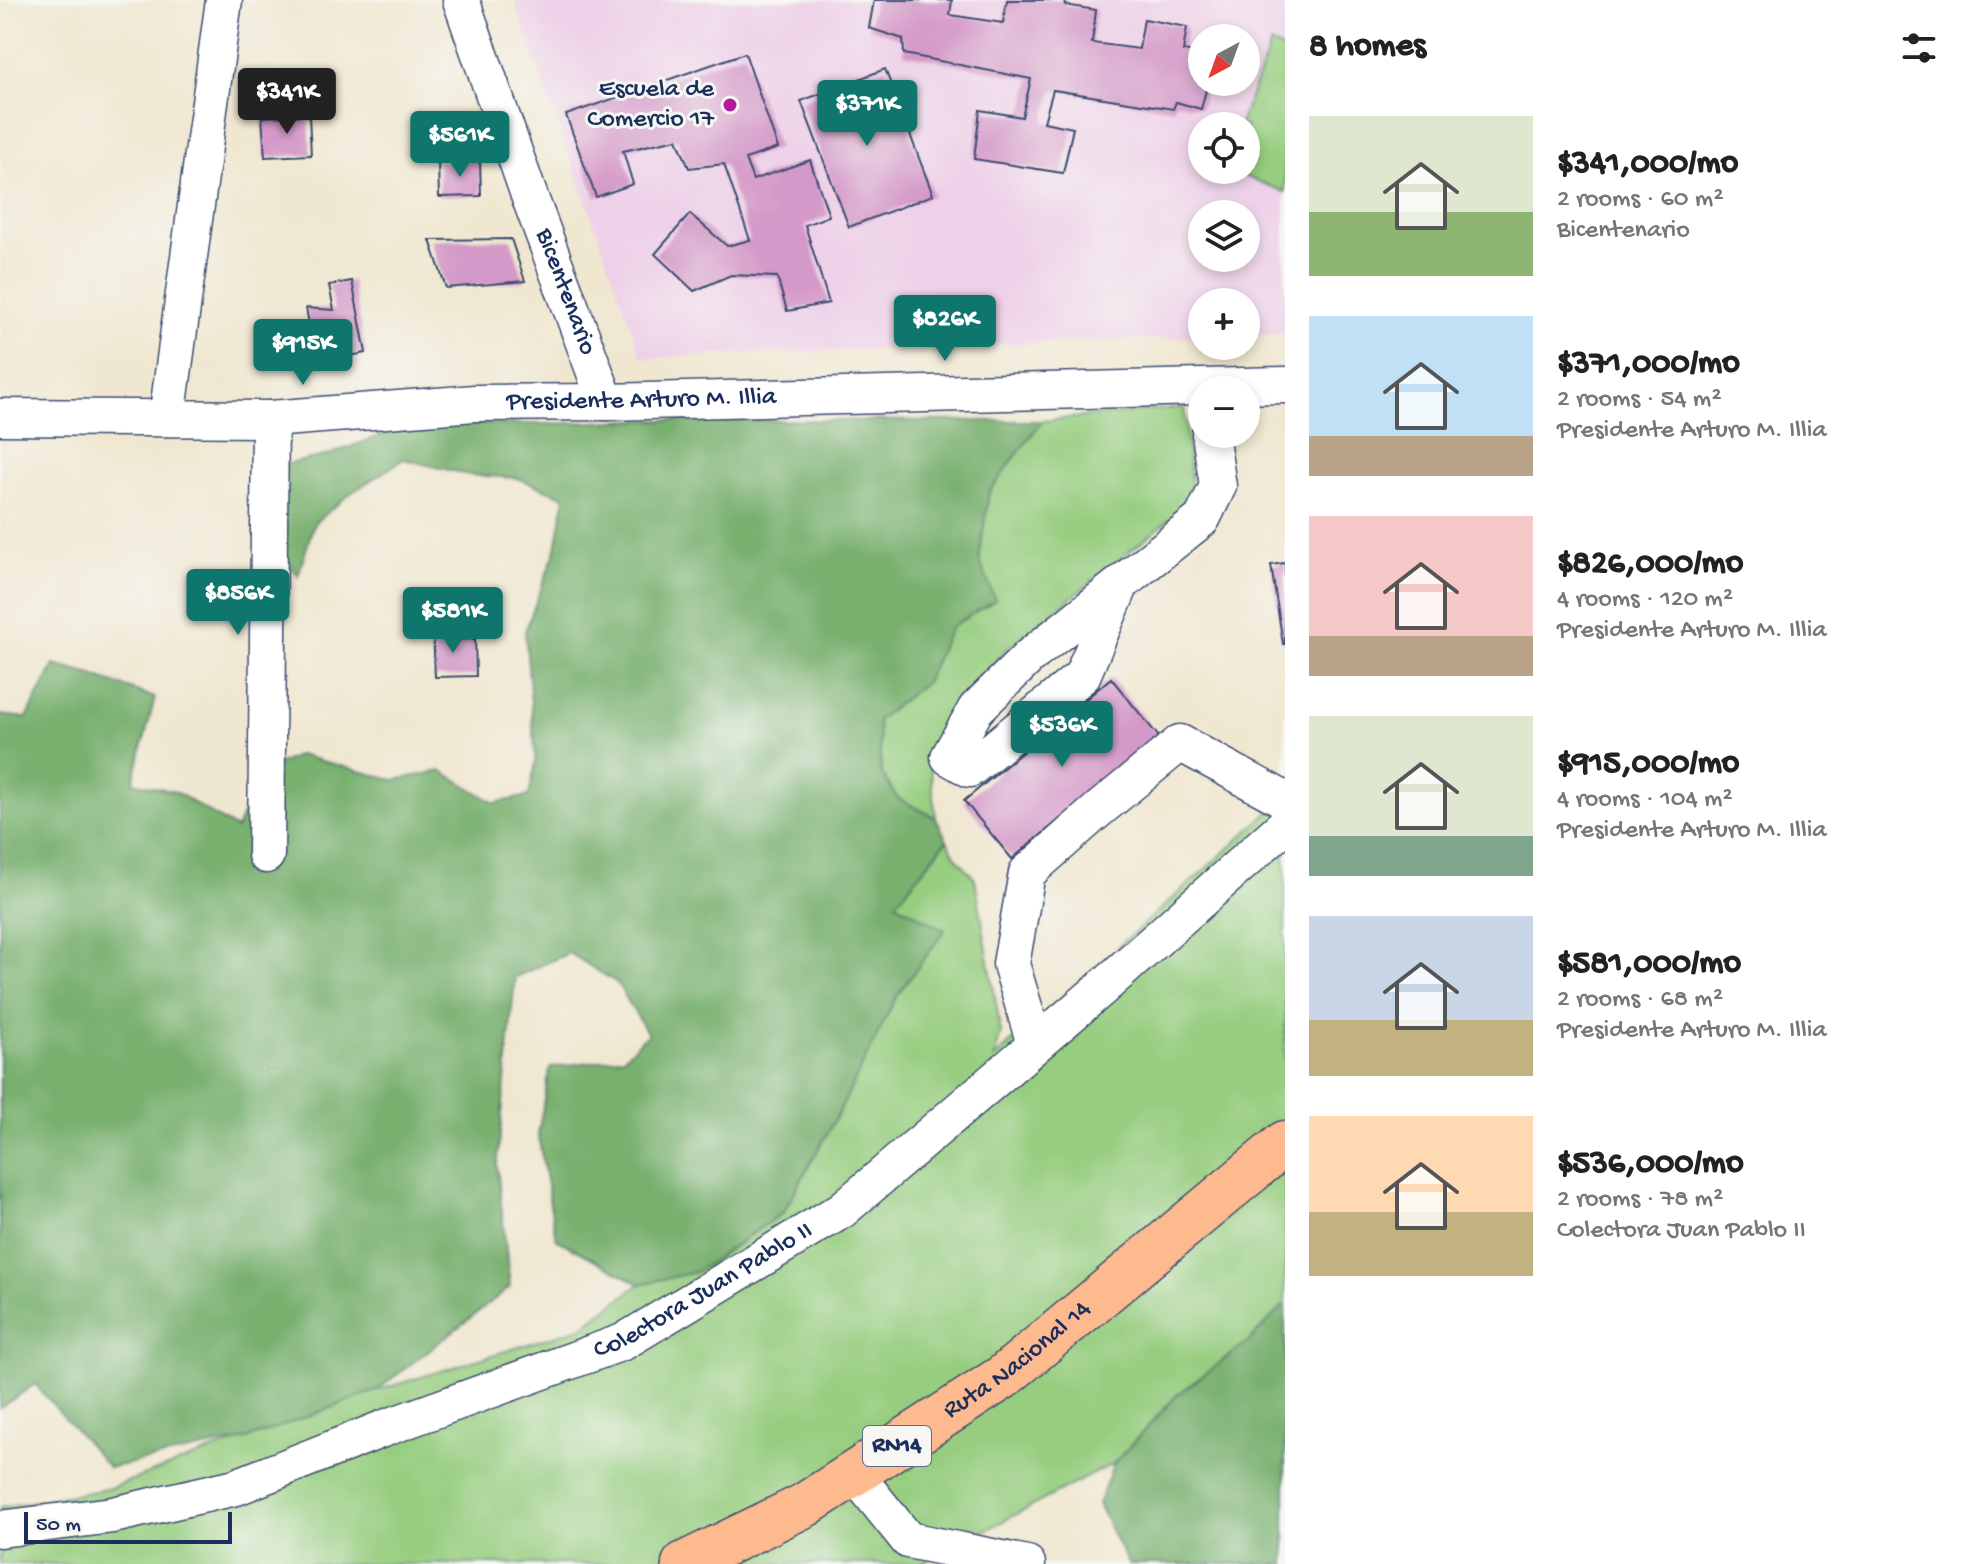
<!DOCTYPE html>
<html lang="en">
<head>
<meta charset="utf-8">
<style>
	body { margin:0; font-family:"Gochi Hand",sans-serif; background:#f6f6f6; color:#222; height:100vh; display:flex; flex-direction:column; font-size:30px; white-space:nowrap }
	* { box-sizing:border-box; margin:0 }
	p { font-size:26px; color:#767676 }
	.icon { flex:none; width:44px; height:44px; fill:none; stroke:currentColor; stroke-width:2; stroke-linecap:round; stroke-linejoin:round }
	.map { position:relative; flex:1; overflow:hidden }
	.drawer { display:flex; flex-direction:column; background:#fff; width:680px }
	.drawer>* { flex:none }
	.needle { width:52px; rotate:221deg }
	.tools { position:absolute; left:1188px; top:24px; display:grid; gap:16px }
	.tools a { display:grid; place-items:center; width:72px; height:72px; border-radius:50%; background:#fff; box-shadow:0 4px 12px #0003; font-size:40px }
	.scale { position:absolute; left:24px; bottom:20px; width:208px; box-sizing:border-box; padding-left:8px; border:4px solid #1b2f5e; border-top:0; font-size:22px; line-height:28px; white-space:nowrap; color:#1b2f5e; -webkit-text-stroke:6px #f6f6f2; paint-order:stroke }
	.price { position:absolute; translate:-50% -68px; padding:0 18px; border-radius:8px; background:#0f766e; color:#fff; font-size:26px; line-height:52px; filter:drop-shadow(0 2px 4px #0008) }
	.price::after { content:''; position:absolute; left:50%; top:48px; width:24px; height:18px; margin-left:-12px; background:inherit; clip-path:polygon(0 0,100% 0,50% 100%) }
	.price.on { background:#222; color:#fff }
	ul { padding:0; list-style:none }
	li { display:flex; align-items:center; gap:24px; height:200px; padding:0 24px }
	li span { display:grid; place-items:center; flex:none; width:224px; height:160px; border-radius:0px; color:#555 }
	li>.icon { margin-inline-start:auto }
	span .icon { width:96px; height:96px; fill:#fffc; stroke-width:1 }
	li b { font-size:34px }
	h2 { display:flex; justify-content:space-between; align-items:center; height:96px; padding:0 24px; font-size:34px }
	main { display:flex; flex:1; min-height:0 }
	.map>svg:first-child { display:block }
	.built { fill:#eed0e8; fill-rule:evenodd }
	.green { fill:#96cd7f; stroke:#587e6e; stroke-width:2 }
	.forest { fill:#78b06e; stroke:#4a7066; stroke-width:2 }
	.building { fill:#d499c8 }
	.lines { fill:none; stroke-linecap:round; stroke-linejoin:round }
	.minor-casing { stroke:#3b4b6f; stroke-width:39 }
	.highway-casing { stroke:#3b4b6f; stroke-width:47 }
	.minor { stroke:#fff; stroke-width:36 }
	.highway { stroke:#fcba8e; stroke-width:44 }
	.poi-dot { fill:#b5179e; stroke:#f6f6f2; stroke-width:3 }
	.labels { text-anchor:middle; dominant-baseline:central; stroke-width:6; stroke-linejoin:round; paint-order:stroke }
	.shield { fill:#f6f6f2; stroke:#5d6b8a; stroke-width:2 }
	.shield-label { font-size:24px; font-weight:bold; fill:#1b2f5e }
	.poi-label { font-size:26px; fill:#1b2f5e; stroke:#f6f6f2; text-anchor:end }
	.street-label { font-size:26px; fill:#1b2f5e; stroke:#f6f6f2 }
</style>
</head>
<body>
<main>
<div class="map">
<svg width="1285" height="1564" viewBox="0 0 1285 1564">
	<rect width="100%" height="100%" fill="#f6f6f2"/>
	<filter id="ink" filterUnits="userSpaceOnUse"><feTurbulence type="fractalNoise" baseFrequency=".0125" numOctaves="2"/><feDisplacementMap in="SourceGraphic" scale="16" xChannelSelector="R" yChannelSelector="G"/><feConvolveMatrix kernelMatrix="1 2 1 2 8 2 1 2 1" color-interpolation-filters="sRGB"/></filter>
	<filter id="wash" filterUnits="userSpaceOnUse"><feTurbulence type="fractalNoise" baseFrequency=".006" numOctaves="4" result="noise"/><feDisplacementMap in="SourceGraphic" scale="32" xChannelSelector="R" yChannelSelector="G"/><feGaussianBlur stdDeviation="1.8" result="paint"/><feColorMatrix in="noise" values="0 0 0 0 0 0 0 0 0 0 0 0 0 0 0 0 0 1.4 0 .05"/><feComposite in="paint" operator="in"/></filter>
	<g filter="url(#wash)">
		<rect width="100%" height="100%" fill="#f0e7d0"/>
		<path class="built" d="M514 0H1285V334L1246 335V302H1202V337L642 358ZM1202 38H1246V82H1202ZM1202 126H1246V170H1202ZM1202 214H1246V258H1202Z"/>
		<path class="green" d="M1271 44 1285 50V192L1229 170H1246V126H1239Z
			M1184 407 1193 501 1005 650 955 706 929 759 936 818 897 798 881 772 878 719 925 682 951 627 995 600 979 559 989 492 1042 421Z
			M1285 798V1304L1250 1340 1177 1395 1114 1463 921 1564H0V1507L107 1489 376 1391 580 1328 640 1284 696 1272 783 1213 840 1110 896 997 944 930 896 903 947 840 956 857 975 879 1001 1033 994 1058Z"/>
		<path class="forest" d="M636 420 1042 421 989 492 979 559 995 600 951 627 925 682 878 720 881 772 897 798 936 818 947 840 896 903 945 930 896 997 840 1110 783 1212 696 1272 640 1284 556 1239 538 1134 550 1068 624 1057 648 1034 617 983 569 953 515 977 497 1166 510 1287 376 1391 247 1439 109 1468 35 1384 0 1408V715L27 718 54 665 92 675 155 698 133 782 176 792 236 829 265 770 299 755 394 780 442 771 495 803 529 796 536 762 525 631 556 549 565 497 517 478 469 475 404 459 351 493 314 523 298 576 256 514 248 473 328 455 414 423 548 424Z
			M1285 1304V1564H1128L1098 1504 1114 1463 1177 1395 1250 1340Z"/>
		<g id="blocks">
			<path class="building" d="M874 0H952L950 15 1003 23 1007 0H1066L1065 5 1096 10 1092 43 1139 49 1144 19 1187 27 1183 51 1202 54V82H1208L1201 109 1176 102 1173 109 1053 90 1044 122 1073 128 1063 173 974 159 980 110 1022 117 1031 79 904 54 903 39 869 28Z
				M745 53 778 148 745 159 753 180 810 160 829 216 805 225 829 303 787 311 777 277 731 275 694 291 655 254 690 214 727 246 750 240 724 164 689 168 677 139 623 151 633 184 596 197 566 115Z
				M885 69 933 195 849 227 801 101Z
				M309 115 311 155 265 157 262 117Z
				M480 161 481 196 439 197 438 162Z
				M511 239 525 281 446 288 430 240Z
				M352 281 366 353 316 362 306 308 334 310 329 285Z
				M1285 563V644H1283L1271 565Z
				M433 629H452V640L475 639 476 676 435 677Z
				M1111 678 1159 737 1012 859 964 801Z"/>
		</g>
	</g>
	<g filter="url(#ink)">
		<use href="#blocks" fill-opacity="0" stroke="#3b4b6f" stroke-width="2"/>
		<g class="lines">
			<g class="minor-casing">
				<g id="minor">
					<path id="s1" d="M461 0 529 195 606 402"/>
					<path id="s2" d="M0 417 270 419 475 403 606 402 1285 385"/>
					<path d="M167 418 224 0"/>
					<path d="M1121 584 1082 676 970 769 949 757 976 709 1030 656 1202 519 1218 486 1210 434"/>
					<path d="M266 855 270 419"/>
					<path d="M1035 1044 1011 964 1027 873 1097 811 1180 743 1285 800"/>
					<path d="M854 1473 908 1540 1027 1564"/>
					<path id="s3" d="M0 1529 113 1515 236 1487 385 1428 623 1342 842 1210 1102 988 1285 825"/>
				</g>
			</g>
			<g class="highway-casing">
				<g id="highway">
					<path id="s4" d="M684 1564 805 1505 1003 1377 1285 1143"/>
				</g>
			</g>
			<use href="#minor" class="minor"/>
			<use href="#highway" class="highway"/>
		</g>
	</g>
	<circle class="poi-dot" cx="730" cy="105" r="8"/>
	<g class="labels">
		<rect class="shield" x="863" y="1426" width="68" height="40" rx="6"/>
		<g class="shield-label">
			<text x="897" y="1446">RN14</text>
		</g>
		<g class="poi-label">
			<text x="714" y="90">Escuela de<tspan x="714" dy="30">Comercio 17</tspan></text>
		</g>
		<g class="street-label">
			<text stroke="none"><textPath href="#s1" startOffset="310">Bicentenario</textPath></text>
			<text stroke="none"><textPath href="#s2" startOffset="642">Presidente Arturo M. Illia</textPath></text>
			<text stroke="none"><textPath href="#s3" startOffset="748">Colectora Juan Pablo II</textPath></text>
			<text stroke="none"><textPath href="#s4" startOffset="392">Ruta Nacional 14</textPath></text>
		</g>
	</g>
</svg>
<div class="tools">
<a><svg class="needle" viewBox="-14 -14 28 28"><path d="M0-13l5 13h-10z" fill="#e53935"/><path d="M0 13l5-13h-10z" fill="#767676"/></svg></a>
<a><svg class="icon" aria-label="locate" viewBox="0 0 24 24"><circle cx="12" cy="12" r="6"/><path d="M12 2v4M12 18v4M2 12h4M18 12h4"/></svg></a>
<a><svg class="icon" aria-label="layers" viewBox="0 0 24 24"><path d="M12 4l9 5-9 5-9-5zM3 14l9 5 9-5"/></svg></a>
<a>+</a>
<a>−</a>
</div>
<div class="scale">50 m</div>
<b class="price on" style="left:287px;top:136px">$341K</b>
<b class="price" style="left:867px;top:148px">$371K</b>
<b class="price" style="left:460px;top:179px">$561K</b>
<b class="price" style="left:945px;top:363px">$826K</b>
<b class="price" style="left:303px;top:387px">$915K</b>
<b class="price" style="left:238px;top:637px">$856K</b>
<b class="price" style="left:453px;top:655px">$581K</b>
<b class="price" style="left:1062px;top:769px">$536K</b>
</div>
<section class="drawer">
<h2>8 homes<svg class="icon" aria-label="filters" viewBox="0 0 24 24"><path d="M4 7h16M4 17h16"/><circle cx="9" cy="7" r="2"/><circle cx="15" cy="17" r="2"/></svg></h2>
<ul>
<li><span style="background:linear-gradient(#dfe7d0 60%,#8fb573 0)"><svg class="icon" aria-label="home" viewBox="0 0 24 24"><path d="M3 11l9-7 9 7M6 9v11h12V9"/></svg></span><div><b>$341,000/mo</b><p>2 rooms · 60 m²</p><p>Bicentenario</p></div></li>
<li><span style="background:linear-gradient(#bfe0f5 75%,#b9a48a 0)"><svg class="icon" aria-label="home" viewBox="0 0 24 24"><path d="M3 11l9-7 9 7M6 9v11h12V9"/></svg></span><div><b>$371,000/mo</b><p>2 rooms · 54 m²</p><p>Presidente Arturo M. Illia</p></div></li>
<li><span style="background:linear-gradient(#f6c9c9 75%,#b9a48a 0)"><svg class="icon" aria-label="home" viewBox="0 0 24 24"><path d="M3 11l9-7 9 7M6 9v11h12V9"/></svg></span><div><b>$826,000/mo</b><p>4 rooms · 120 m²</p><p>Presidente Arturo M. Illia</p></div></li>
<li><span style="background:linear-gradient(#dfe7d0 75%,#7fa58c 0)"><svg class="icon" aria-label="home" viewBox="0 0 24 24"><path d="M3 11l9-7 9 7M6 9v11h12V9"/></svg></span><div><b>$915,000/mo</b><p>4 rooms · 104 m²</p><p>Presidente Arturo M. Illia</p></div></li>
<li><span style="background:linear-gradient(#c9d6e8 65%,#c2b280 0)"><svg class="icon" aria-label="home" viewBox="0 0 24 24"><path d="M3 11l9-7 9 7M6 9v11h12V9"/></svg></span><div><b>$581,000/mo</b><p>2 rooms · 68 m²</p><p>Presidente Arturo M. Illia</p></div></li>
<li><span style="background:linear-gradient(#ffd9b3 60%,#c2b280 0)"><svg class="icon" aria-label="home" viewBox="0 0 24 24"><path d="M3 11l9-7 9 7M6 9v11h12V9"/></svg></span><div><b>$536,000/mo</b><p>2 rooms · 78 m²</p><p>Colectora Juan Pablo II</p></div></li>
</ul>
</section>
</main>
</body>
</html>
